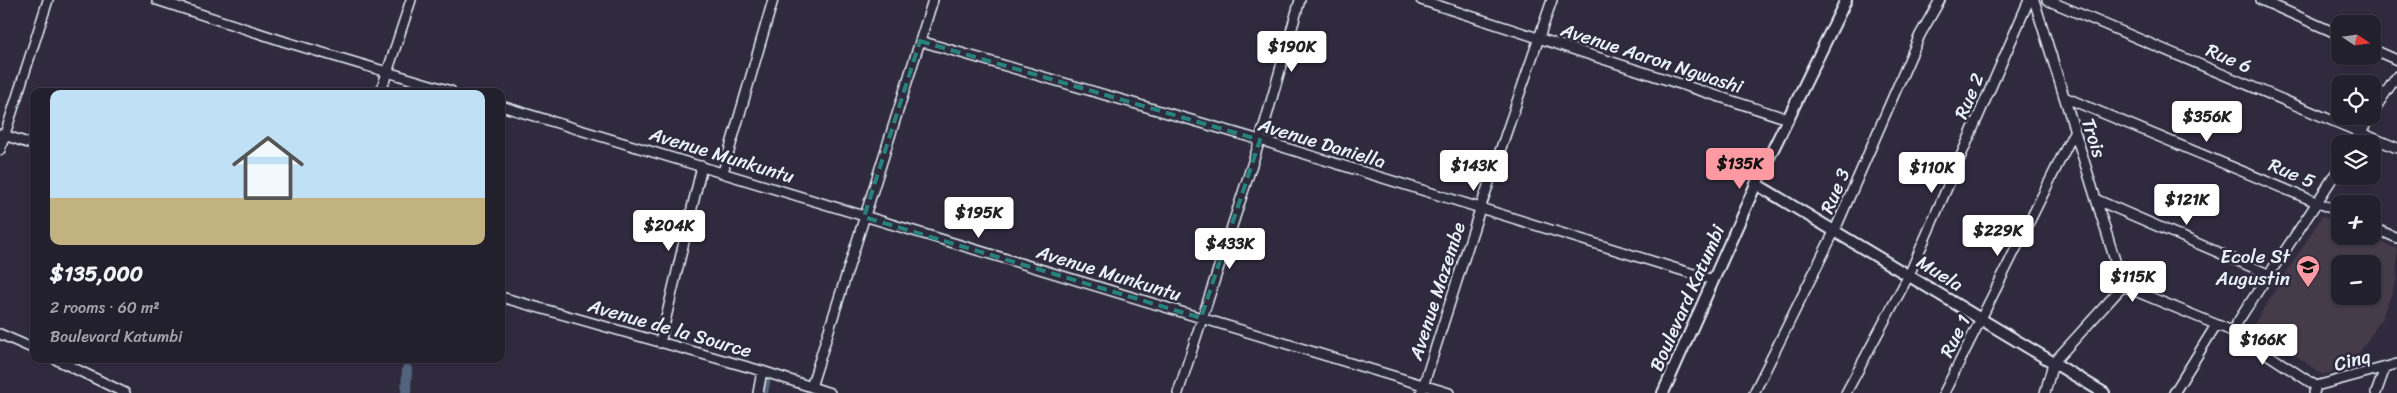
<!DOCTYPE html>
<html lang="en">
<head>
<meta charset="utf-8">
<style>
	body { margin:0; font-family:Sriracha,sans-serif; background:#2b2836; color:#f1f3f6; height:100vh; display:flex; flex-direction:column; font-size:19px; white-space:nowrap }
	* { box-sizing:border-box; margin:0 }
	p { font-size:16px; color:#a3a3aa }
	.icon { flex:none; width:28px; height:28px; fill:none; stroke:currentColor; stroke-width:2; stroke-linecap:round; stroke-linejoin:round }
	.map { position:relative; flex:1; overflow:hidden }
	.drawer { position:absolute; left:30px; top:88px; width:475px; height:275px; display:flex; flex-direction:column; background:#23202e; border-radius:10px; box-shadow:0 1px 4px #0004,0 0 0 1px #403e4a }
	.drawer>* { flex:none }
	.needle { width:32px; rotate:103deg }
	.buttons { position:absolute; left:2331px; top:15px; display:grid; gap:10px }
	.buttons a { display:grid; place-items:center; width:50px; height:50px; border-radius:10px; background:#23202e; box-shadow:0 1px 4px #0004,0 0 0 1px #403e4a; font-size:25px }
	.price { position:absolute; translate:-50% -42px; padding:0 11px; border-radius:5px; background:#fff; color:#222; font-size:16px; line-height:32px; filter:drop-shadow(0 1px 2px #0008) }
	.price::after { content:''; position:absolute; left:50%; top:30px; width:15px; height:11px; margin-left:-8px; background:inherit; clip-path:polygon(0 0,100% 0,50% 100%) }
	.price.active { background:#ff9aa2; color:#111 }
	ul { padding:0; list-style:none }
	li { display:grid; align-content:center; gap:10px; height:265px; padding:0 20px }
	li+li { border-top:1px solid #403e4a }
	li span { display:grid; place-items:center; height:155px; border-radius:10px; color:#555 }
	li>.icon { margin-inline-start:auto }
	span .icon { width:90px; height:90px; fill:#fffc; stroke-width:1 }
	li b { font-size:21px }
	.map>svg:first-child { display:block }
	.built { fill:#453b49; fill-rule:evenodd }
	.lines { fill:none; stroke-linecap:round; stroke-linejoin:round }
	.canal { stroke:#52637d; stroke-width:10 }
	.minor-casing { stroke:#e8f1f8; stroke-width:12 }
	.tertiary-casing { stroke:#e8f1f8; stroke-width:14 }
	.minor { stroke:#2f2a3d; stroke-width:9 }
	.tertiary { stroke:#2f2a3d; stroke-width:10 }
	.marked { fill:none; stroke:#25827c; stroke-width:4; stroke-dasharray:10 6; stroke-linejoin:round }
	.labels { text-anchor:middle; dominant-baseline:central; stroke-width:5; stroke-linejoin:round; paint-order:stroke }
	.street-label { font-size:19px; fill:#e8f1f8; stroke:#2f2a3d }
	.poi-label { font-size:19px; fill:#e8f1f8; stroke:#2f2a3d; text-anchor:end }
</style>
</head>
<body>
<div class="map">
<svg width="2397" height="393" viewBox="0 0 2397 393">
	<rect width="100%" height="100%" fill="#2f2a3d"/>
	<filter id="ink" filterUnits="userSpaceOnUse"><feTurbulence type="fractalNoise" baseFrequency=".02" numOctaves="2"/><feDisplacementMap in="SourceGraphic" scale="10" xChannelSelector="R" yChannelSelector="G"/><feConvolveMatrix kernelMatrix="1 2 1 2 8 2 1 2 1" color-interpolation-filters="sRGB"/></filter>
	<g filter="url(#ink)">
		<path class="built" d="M2322 216 2340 224V236H2369L2397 249V280L2381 320 2349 368 2322 375 2254 324ZM2340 264H2372V296H2340Z"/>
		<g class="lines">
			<path class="canal" d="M406 393 407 369
				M763 393 766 379"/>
			<g class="minor-casing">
				<path id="minor" d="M157 0 286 42 451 91
					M1421 0 1788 119
					M2034 0 2123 286
					M2047 0 2397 148
					M2261 0 2340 35
					M920 41 1260 140 1713 280
					M2372 49 2397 60
					M381 91 411 0
					M2064 97 2340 212
					M501 106 1449 393
					M2372 113 2397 76
					M1 134 34 145
					M2353 144 2371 116
					M0 150 48 0
					M723 172 773 0
					M2097 200 2268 274
					M2372 227 2397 238
					M501 297 762 371 830 393
					M2232 331C2267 275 2306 222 2340 166
					M0 334 34 349
					M660 343 702 166
					M55 359 125 393
					M2316 386 2397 364
					M811 387 933 0
					M758 393 762 371
					M1178 393 1260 140 1300 0
					M1421 393 1480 209 1552 0
					M1754 393 1835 230 1920 35 1940 0
					M1846 393 1909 275 2029 0
					M1944 393 2074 132
					M2045 393 2053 363 2123 286 2232 331 2316 386 2314 393
					M2174 393 2216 325
					M2376 393 2385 368"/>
			</g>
			<g class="tertiary-casing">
				<path id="tertiary" d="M1756 184 2104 393
					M1663 393 1756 184 1846 0"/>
			</g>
			<use href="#minor" class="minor"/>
			<use href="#tertiary" class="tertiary"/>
		</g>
	</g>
	<path class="marked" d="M920 41 1260 140 1201 318 864 217Z"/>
	<defs>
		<g id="school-pin" transform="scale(1.25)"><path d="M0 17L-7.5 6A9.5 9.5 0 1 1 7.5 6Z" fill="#ff9aa2" stroke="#2f2a3d"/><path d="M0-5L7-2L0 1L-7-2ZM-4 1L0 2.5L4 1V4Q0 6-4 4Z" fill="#111"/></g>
	</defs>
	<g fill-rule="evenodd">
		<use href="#school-pin" x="2308" y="267"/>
	</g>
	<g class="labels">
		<g class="street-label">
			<text transform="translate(1652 58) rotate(18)">Avenue Aaron Ngwashi</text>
			<text transform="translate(2229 58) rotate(23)">Rue 6</text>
			<text transform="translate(1969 96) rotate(-67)">Rue 2</text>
			<text transform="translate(2094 138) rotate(72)">Trois</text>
			<text transform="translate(1322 143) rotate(17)">Avenue Daniella</text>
			<text transform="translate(722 155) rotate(17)">Avenue Munkuntu</text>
			<text transform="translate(2292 173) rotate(23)">Rue 5</text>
			<text transform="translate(1835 191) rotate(-67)">Rue 3</text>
			<text transform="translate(1109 273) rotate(17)">Avenue Munkuntu</text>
			<text transform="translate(1940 273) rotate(32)">Muela</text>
			<text transform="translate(1437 291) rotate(-72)">Avenue Mazembe</text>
			<text transform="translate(1687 298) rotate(-66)">Boulevard Katumbi</text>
			<text transform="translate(670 328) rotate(16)">Avenue de la Source</text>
			<text transform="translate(1955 336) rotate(-63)">Rue 1</text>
			<text transform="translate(2352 360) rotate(-15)">Cinq</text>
		</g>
		<g class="poi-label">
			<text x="2290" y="256">Ecole St<tspan x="2290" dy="22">Augustin</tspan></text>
		</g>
	</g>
</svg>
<div class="buttons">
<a><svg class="needle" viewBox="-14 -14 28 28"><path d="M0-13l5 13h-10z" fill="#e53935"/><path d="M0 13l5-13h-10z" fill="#a3a3aa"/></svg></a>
<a><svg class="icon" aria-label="locate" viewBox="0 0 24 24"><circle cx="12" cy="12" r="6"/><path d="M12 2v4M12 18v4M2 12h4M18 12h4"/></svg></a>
<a><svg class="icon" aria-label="layers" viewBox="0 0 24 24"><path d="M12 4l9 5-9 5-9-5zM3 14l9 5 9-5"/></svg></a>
<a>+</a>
<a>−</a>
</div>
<b class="price" style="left:1292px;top:73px">$190K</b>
<b class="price" style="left:2207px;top:143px">$356K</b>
<b class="price active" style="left:1740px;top:190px">$135K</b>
<b class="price" style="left:1474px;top:192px">$143K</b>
<b class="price" style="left:1932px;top:194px">$110K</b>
<b class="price" style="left:2187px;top:226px">$121K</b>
<b class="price" style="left:979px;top:239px">$195K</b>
<b class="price" style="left:669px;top:252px">$204K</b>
<b class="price" style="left:1998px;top:257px">$229K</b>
<b class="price" style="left:1230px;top:270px">$433K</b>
<b class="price" style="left:2133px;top:303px">$115K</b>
<b class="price" style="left:2263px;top:366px">$166K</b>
<section class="drawer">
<ul>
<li><span style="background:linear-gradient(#bfe0f5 70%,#c2b280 0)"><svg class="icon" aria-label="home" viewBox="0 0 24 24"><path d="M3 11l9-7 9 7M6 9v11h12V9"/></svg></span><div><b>$135,000</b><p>2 rooms · 60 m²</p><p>Boulevard Katumbi</p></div></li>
</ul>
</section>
</div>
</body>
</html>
